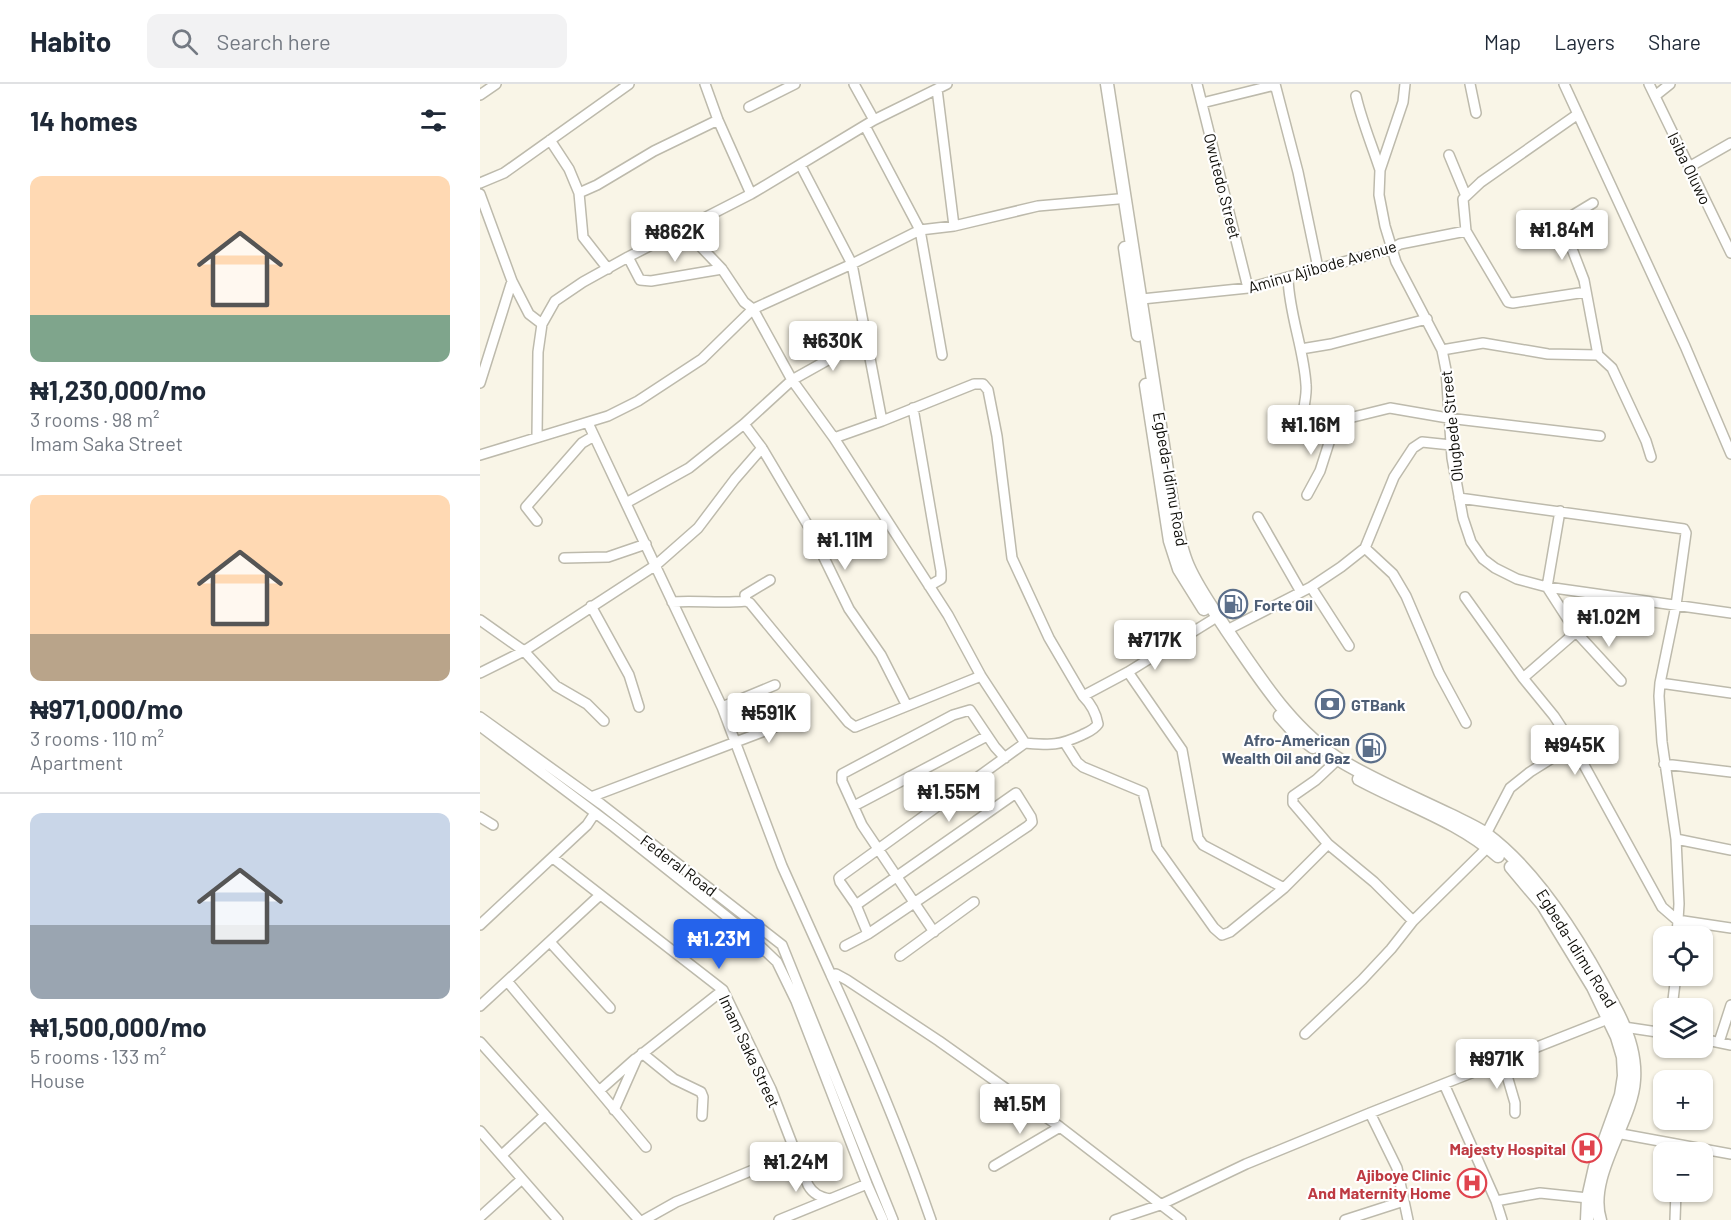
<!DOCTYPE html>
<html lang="en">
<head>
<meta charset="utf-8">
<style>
	body { margin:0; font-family:Barlow,sans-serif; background:#f2f2f3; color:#1f2937; height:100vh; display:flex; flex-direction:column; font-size:22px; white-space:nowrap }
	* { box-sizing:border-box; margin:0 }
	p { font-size:20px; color:#747a83 }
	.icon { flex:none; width:33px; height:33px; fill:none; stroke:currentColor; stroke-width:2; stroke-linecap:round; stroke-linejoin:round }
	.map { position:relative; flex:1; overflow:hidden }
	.sheet { display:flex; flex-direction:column; background:#fff; width:480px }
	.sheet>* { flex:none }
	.buttons { position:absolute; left:1173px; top:842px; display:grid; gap:12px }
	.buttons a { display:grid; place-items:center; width:60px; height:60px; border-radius:12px; background:#fff; box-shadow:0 2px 4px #0004; font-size:30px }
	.price { position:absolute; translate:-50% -51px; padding:0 14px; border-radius:6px; background:#fff; color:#222; font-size:20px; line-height:39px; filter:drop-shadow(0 2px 3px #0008) }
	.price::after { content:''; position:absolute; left:50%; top:36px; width:18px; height:14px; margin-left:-9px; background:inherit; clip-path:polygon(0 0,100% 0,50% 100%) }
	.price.on { background:#2563eb; color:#fff }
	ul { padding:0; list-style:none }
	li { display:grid; align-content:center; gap:12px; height:318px; padding:0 30px }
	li+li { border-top:2px solid #e0e1e3 }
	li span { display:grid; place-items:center; height:186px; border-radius:12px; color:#555 }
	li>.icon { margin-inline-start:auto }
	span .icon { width:108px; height:108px; fill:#fffc; stroke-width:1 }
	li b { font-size:26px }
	h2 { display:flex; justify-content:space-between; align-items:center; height:72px; padding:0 30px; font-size:26px }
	header { display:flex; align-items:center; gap:36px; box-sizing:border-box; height:84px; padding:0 30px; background:#fff; border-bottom:2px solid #e0e1e3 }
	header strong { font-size:28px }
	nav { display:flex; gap:33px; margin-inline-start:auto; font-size:21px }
	.search { width:420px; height:54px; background:#f2f2f3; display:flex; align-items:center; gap:15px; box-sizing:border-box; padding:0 21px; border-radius:12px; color:#747a83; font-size:22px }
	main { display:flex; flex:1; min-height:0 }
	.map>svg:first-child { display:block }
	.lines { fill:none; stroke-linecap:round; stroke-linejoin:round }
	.minor-casing { stroke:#bdbaac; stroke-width:12 }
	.major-casing { stroke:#bdbaac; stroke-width:15 }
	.minor { stroke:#fff; stroke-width:9 }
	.major { stroke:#fff; stroke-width:12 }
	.labels { text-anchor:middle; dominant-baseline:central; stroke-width:4.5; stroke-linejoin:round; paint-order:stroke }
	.street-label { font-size:16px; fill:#0e0d08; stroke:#fff }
	.service-label { font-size:16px; font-weight:bold; fill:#4e5e75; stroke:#fff; text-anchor:start }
	.health-label { font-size:16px; font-weight:bold; fill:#be3a42; stroke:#fff; text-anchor:end }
</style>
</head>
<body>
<header>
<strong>Habito</strong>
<div class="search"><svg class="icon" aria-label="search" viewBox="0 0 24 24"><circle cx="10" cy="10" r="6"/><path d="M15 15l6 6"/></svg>Search here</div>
<nav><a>Map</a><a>Layers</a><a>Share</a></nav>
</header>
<main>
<section class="sheet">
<h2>14 homes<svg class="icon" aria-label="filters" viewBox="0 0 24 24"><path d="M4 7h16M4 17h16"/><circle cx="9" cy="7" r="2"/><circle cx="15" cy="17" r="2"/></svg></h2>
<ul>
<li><span style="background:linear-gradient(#ffd9b3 75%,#7fa58c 0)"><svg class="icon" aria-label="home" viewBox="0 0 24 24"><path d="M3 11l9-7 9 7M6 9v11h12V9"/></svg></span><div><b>₦1,230,000/mo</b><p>3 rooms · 98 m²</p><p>Imam Saka Street</p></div></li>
<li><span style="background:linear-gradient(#ffd9b3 75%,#b9a48a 0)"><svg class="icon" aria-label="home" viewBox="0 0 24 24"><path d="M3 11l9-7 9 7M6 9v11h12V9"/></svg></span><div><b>₦971,000/mo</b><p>3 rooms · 110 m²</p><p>Apartment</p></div></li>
<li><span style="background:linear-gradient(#c9d6e8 60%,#9aa5b1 0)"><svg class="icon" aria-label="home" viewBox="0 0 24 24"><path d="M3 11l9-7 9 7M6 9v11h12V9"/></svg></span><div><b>₦1,500,000/mo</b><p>5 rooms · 133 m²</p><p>House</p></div></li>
</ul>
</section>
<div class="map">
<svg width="1251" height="1136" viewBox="0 0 1251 1136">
	<rect width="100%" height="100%" fill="#f9f5e7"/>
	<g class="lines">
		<g class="minor-casing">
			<path id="minor" d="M225 0 238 36 271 110
				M374 0 394 36
				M717 0 768 204
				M795 0 818 88 838 184
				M925 0 923 18 900 86 899 111 905 142 916 178 962 266 966 286 972 374 983 434 991 458 1003 475 1015 484 1037 495 1067 503 1251 529
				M990 0 996 29
				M1084 0 1205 262 1251 370
				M1169 0 1251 169
				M457 5 474 142
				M0 11 16 0
				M876 12C882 38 892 61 900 86
				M1175 12 1190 0
				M722 19 795 1
				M269 23 315 0
				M1098 30 1001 98 983 115 986 147 1028 218 1033 219 1106 208
				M385 42 440 146 462 271
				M70 56 89 85 99 109 117 101 174 67 238 36
				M969 71 986 112
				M321 82 372 180 402 337
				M1209 83 1251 59
				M0 99 24 89 149 0
				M99 109 103 153 128 185
				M0 110 32 197 49 230 62 240
				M1082 139 1104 196 1118 271 1132 284 1166 357 1171 373
				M203 144 242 185 264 218 273 225 312 296 354 354 468 531 501 592 545 659
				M1060 151 1113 119
				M148 173 160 196 171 197 242 185
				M808 194C809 230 824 265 826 301 827 311 824 323 822 333L855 340 861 336 910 324 968 334 1120 352
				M662 215 768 204 911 165 920 160 986 147
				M821 265 851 260 947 235
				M962 266 1003 259 1068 270 1118 271
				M0 299 32 197
				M433 324 461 487V495L449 502
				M108 339 242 623 302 782 351 891
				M264 340 282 364 330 445 369 525 401 571 427 622
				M57 352 58 268 62 240 75 217 103 198 148 173 271 110 394 36 467 0
				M354 354 402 337 494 300H503L508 306 517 352 532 474 569 554 603 612C611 620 616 629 618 640 614 646 608 648 602 651 578 662 571 661 545 659L361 792 359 794 360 798 376 821 388 850 548 742 552 738 551 733 536 709 376 821
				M0 371 128 332 158 317 222 275 273 225 372 180 440 146 474 142 558 122 638 115
				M827 411 840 387 855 340
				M979 414 1204 445 1206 449 1196 521 1180 599 1179 612 1182 658 1196 755 1199 820 1197 852
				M146 419 209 384 264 340 312 296 362 268 389 265
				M1080 427 1067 503 1096 548 1141 597
				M778 433 821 508
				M57 437 46 423 102 359 114 352
				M885 464 913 490 926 512 959 589 986 639
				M84 474 128 473 166 460
				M831 503 869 562
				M985 513 1043 594 1074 632 1093 661 1182 823 1197 836 1251 844
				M266 517 265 511 290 496
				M192 518C217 516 241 520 266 517L270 519 368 638 375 643 501 592
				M111 522 149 591 159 623
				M0 536 44 567 76 602 107 620 124 637
				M747 546 831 503 861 483 885 464 914 393 933 364 942 358 971 361
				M648 588 702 666 718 754 723 761 804 804
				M0 589 44 567 176 481 218 444 255 395 282 364
				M1043 594 1096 548
				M1180 599 1251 609
				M603 612 648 588 732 536
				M242 623 295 601
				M0 633 121 720 302 861 413 1136
				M0 642 134 743 260 843 297 878 316 917 387 1100 403 1136
				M585 659 597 678 603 683 663 708 677 764 734 844 742 851 750 848 804 804 848 760
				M853 680 836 696 813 712V719L848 760 894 798 933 837
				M1184 680 1251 688
				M111 713 311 637
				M374 722 507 652
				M0 733 13 741
				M1006 750 1030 704 1050 688 1093 661
				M1196 755 1251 766
				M73 774 243 906 291 1005 328 1101C333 1110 340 1113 350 1115
				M0 841 107 741 115 729
				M454 848 382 741 362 697V690L473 631 490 626 515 663 525 674
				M70 858 130 924
				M365 862 388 850
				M420 872 494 818
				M27 897 166 1063
				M0 922 120 811
				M1192 924 1196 891
				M1144 943 1184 949
				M825 950 882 896 911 865 933 837 1008 763
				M1222 955 1251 961
				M0 958 159 1136
				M1239 958 1251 921
				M162 969 194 995 221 1008 223 1013 222 1032
				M1023 978 1035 1019V1029
				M964 1000 1016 1117 1022 1136
				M119 1007 155 975
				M134 1026 157 974 243 906
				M890 1029 917 1084 928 1136
				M0 1047 78 1136
				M1136 1049 1251 1070
				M22 1071 65 1031
				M514 1082 580 1043
				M1016 1117 1060 1109 1108 1114
				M0 1133 42 1095
				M164 1136 196 1118 314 1069
				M299 1136 387 1100
				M451 1136C422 1052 388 971 351 891L356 890 367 896 459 957 580 1043 701 1136
				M635 1136 680 1121 766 1080 890 1029 1128 935
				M865 1136 924 1117
				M1195 1136 1196 1107"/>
		</g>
		<g class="major-casing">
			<path id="major" d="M627 0 693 425C697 444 700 464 708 482 718 505 733 525 746 545 779 593 812 647 863 678 897 698 935 714 970 731 982 737 996 743 1006 750 1059 789 1104 864 1134 922 1146 944 1156 970 1154 996 1152 1037 1106 1092 1120 1136
				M645 164 658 251
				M666 301 690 457 699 485 724 525
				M800 632 816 650 833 663
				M879 695C925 720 979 737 1018 772
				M1031 783 1063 821 1113 903 1137 953 1143 973 1144 992 1141 1011 1115 1083 1108 1114 1107 1136"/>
		</g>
		<use href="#minor" class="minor"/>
		<use href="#major" class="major"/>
	</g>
	<defs>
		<g id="fuel-ring" transform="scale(1.5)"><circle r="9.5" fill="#fff" stroke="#5c6f8a" stroke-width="1.5"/><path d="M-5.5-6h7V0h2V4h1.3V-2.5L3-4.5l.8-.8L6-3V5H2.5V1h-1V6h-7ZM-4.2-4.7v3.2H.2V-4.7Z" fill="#5c6f8a"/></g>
		<g id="bank-ring" transform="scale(1.5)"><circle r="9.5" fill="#fff" stroke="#5c6f8a" stroke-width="1.5"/><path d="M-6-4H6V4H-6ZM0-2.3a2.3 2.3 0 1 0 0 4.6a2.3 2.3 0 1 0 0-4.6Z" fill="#5c6f8a"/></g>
		<g id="hospital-ring" transform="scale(1.5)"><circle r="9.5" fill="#fff" stroke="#e0444e" stroke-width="1.5"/><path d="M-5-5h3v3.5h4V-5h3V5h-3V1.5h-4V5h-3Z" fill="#e0444e"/></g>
	</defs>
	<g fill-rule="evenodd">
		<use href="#fuel-ring" x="753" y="520"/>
		<use href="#bank-ring" x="850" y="620"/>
		<use href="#fuel-ring" x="891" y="664"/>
		<use href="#hospital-ring" x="1107" y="1064"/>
		<use href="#hospital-ring" x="992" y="1099"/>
	</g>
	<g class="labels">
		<g class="street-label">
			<text transform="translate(1210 84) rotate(64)">Isiba Oluwo</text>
			<text transform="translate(743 102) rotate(76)">Owutedo Street</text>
			<text transform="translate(842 182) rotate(-16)">Aminu Ajibode Avenue</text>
			<text transform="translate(971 342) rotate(-96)">Olugbede Street</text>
			<text transform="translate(691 395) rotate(80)">Egbeda-Idimu Road</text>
			<text transform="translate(199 781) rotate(37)">Federal Road</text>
			<text transform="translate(1097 864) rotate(58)">Egbeda-Idimu Road</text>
			<text transform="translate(270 967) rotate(65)">Imam Saka Street</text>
		</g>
		<g class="service-label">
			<text x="774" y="520">Forte Oil</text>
			<text x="871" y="620">GTBank</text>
			<text x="870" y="655" text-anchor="end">Afro-American<tspan x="870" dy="18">Wealth Oil and Gaz</tspan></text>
		</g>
		<g class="health-label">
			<text x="1086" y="1064">Majesty Hospital</text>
			<text x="971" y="1090">Ajiboye Clinic<tspan x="971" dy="18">And Maternity Home</tspan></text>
		</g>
	</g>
</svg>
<div class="buttons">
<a><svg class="icon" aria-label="locate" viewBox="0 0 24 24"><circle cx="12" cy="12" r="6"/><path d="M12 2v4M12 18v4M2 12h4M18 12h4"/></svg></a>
<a><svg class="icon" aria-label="layers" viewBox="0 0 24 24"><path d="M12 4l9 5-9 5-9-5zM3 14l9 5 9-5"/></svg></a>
<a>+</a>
<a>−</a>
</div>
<b class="price" style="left:1082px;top:177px">₦1.84M</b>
<b class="price" style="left:195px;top:179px">₦862K</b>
<b class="price" style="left:353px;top:288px">₦630K</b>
<b class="price" style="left:831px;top:372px">₦1.16M</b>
<b class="price" style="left:365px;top:487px">₦1.11M</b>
<b class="price" style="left:1129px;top:564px">₦1.02M</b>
<b class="price" style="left:675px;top:587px">₦717K</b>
<b class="price" style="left:289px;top:660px">₦591K</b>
<b class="price" style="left:1095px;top:692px">₦945K</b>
<b class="price" style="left:469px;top:739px">₦1.55M</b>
<b class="price on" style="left:239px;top:886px">₦1.23M</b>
<b class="price" style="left:1017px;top:1006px">₦971K</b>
<b class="price" style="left:540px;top:1051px">₦1.5M</b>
<b class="price" style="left:316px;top:1109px">₦1.24M</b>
</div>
</main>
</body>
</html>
